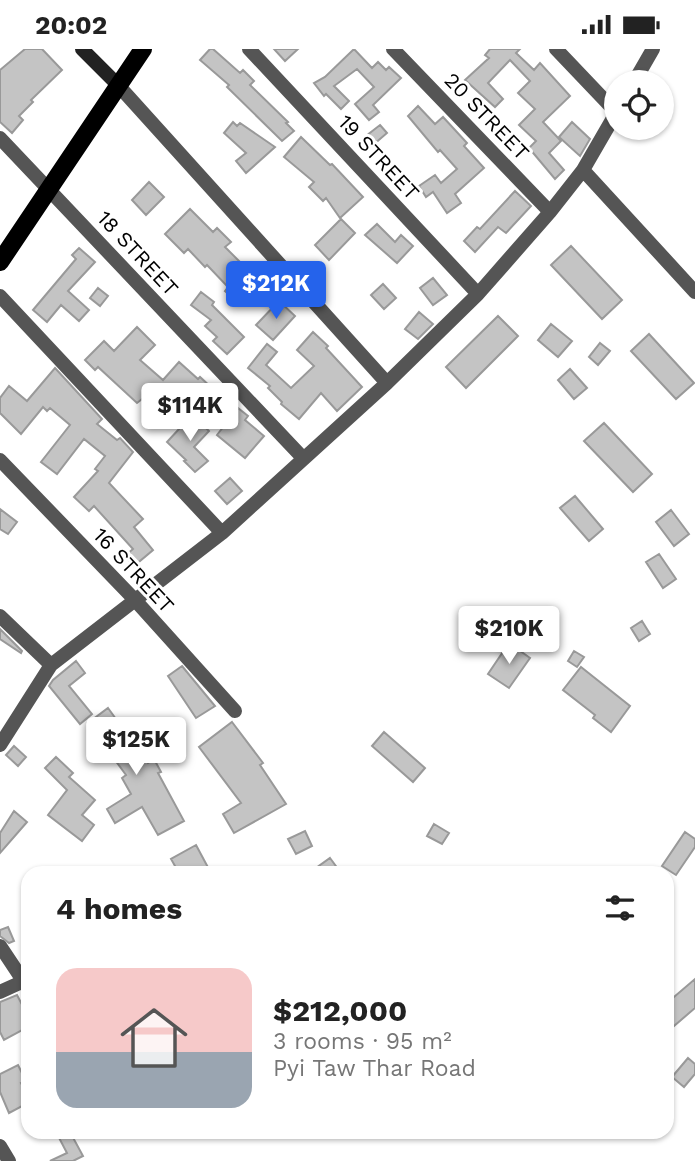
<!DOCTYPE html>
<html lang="en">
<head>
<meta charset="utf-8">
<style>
	body { margin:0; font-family:"Work Sans",sans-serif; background:#f2f2f2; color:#222; height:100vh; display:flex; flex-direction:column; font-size:26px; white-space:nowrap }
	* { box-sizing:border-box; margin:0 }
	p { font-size:23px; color:#767676 }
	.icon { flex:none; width:38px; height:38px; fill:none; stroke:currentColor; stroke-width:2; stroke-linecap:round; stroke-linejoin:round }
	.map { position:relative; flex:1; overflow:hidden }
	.drawer { position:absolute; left:21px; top:817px; width:653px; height:273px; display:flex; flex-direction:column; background:#fff; border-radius:21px; box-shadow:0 2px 5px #0004 }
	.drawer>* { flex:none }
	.controls { position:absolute; left:604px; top:21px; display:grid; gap:14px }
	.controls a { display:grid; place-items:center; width:70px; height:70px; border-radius:50%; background:#fff; box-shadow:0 2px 5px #0004; font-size:35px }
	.price { position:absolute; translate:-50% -60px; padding:0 16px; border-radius:7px; background:#fff; color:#222; font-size:23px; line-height:46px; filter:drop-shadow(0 2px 4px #0008) }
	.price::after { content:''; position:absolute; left:50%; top:42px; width:21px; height:16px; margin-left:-10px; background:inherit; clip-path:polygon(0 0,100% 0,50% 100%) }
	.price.current { background:#2563eb; color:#fff }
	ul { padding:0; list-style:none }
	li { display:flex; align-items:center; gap:21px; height:175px; padding:0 35px }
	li+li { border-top:2px solid #e0e0e0 }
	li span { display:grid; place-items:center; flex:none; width:196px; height:140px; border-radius:21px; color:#555 }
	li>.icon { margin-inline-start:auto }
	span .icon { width:84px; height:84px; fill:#fffc; stroke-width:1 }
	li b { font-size:30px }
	h2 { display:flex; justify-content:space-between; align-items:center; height:84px; padding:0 35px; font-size:30px }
	.status { display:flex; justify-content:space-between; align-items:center; height:49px; padding:0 35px; background:#fff; direction:ltr }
	.status svg { height:19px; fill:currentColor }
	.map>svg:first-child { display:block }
	.building { fill:#c4c4c4; stroke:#999; stroke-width:2 }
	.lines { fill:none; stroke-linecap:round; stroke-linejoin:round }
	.street { stroke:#555; stroke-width:14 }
	.secondary { stroke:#222; stroke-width:14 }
	.primary { stroke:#000; stroke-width:18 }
	.labels { text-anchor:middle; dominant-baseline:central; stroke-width:6; stroke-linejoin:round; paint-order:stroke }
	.street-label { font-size:21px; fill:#000; stroke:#fff }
</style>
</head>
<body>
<div class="status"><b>20:02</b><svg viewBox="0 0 49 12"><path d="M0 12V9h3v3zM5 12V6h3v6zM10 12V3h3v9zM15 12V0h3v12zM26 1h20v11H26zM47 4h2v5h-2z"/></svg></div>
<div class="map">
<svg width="695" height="1112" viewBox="0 0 695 1112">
	<rect width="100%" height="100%" fill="#fff"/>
	<path class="building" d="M25 0H42L62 21 31 51 33 53 19 67 23 71 12 84 0 73V21Z
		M210 0H213L240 24 243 21 254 32 250 36 288 73 286 74 294 82 282 92 227 38 229 36 200 11Z
		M274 0H298L285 12Z
		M354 0 372 19 378 13 386 21 389 18 401 29 373 56 379 63 369 71 355 55 374 38 357 20 334 37 349 52 341 60 326 45 324 47 314 34 325 28Z
		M490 0H520L516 4 534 21 540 14 570 47 543 73 561 92 549 104 564 121 555 130 529 99 536 92 519 76 535 60 518 44 530 32 510 11 488 34 503 50 495 58 465 31 489 9 485 6Z
		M418 57 435 75 443 68 467 94 464 97 484 119 455 145 461 154 447 164 433 143 426 148 419 137 435 126 441 134 457 120 440 101 438 103 408 67Z
		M233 73 237 77 240 74 275 98 246 124 236 112 246 104 224 84Z
		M572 73 590 90 580 107 559 88Z
		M380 76 387 84 373 96 366 87Z
		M301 88 330 116 332 115 363 148 340 169 326 149 323 152 309 138 314 133 284 108Z
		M149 133 164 148 146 166 132 151Z
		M515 142 531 157 506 184 498 178 475 203 464 192 477 178 480 180Z
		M190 160 213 183 217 179 231 193 225 198 240 213 235 218 256 236 240 255 225 242 228 238 207 216 205 218 188 200 184 204 165 185Z
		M341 170 355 184 329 211 315 196Z
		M377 175 395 193 401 186 413 197 397 214 365 186Z
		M571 197 622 251 602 270 551 216Z
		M79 199 95 213 68 242 89 261 79 272 61 256 47 273 33 261 76 210 72 206Z
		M433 229 447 246 433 256 420 239Z
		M383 235 396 249 384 260 371 246Z
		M98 239 108 247 100 257 90 249Z
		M201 243 214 253 212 256 244 288 227 305 213 292 217 288 205 277 211 271 191 256Z
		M279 252 295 267 273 291 256 276Z
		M419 263 433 275 418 290 405 280Z
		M498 267 518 287 466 339 446 318Z
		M551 275 572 292 558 308 538 291Z
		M137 278 155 296 140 311 163 331 179 313 198 330 200 328 213 340 200 353 184 337 178 343 177 341 158 364 142 350 137 354 98 318 95 321 85 311 104 292 114 302Z
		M313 283 328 297 326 299 362 338 337 362 321 344 299 370 281 355 282 353 268 339 270 337 248 319 267 295 277 303 266 316 291 339 314 317 297 301Z
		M649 285 694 334 676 350 631 302Z
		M600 294 610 302 598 316 589 308Z
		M55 319 102 370 97 375 117 391 120 389 133 403 109 434 143 470 134 478 153 501 134 517 125 507 133 500 94 457 89 462 74 448 98 422 95 420 105 407 84 390 57 425 41 413 70 376 50 359 47 362 43 358 21 385 0 364V349L9 337 27 352Z
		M570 320 587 339 574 350 558 331Z
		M238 359 248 367 245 371 264 387 245 409 217 386Z
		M192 366 209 382 194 398 208 412 195 423 184 412 186 411 167 393Z
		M604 374 652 425 633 443 584 392Z
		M230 429 242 442 227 455 215 442Z
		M575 447 603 480 589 492 560 459Z
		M0 460 17 473 8 485 0 480Z
		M671 461 689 485 674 497 656 473Z
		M659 505 676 530 663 539 646 513Z
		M642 572 650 585 639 592 631 579Z
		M0 580 22 602 21 604 0 590Z
		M509 594 530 609 509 639 488 625Z
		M574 602 584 608 577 618 568 612Z
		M76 612 85 624 69 637 92 665 80 675 49 637 53 631Z
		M182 617 215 657 196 669 168 627Z
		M581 618 630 657 611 683 593 669 595 666 563 641Z
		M108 659 148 714 154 710 161 723 158 724 184 772 158 786 142 758 115 774 107 760 131 745 122 729 126 726 88 674Z
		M232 673 263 714 260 716 286 755 234 784 223 765 241 754 199 698Z
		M384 683 425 719 413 733 372 697Z
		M14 697 26 708 18 717 6 706Z
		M56 708 73 724 69 728 95 751 82 766 94 776 82 792 48 766 67 741 45 719Z
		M14 762 27 773 0 804V784Z
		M434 775 449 784 442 795 427 787Z
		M305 782 312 797 296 805 288 790Z
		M685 783 695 790V798L676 826 662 817Z
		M196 796 211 824H179L171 810Z
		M330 809 341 824H309Z
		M8 878 14 892 9 894 0 887V881Z
		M695 930V959L667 983V954Z
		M17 946 28 967V978L4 991 0 983V953Z
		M688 1009 695 1015V1025L684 1038 672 1028Z
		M18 1016 26 1032 21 1034 28 1047V1054L9 1064 0 1043V1025Z
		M56 1083H70L83 1107 73 1112H50L67 1104Z"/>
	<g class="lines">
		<path class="street" d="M249 0 478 245
			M393 0 550 163
			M556 0 616 63
			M634 33 653 0
			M117 35 387 334
			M0 89 303 409
			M583 121 695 243
			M0 247 222 484
			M0 411 135 551 235 662
			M0 567 51 616
			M0 696 51 616 222 484 387 334 478 245 550 163 583 121 616 64
			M0 897 28 939
			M0 943 24 932
			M0 1097 9 1112"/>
		<path class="secondary" d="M82 0 117 35"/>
		<path class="primary" d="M0 213 143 0"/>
	</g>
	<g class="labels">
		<g class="street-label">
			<text transform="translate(487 67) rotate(46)">20 STREET</text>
			<text transform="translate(379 108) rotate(47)">19 STREET</text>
			<text transform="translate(138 204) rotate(47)">18 STREET</text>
			<text transform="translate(134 521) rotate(47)">16 STREET</text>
		</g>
	</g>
</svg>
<div class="controls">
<a><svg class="icon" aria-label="locate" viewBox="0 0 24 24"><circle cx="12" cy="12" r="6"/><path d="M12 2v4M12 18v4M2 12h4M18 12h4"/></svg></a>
</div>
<b class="price current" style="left:276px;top:272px">$212K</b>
<b class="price" style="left:190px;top:394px">$114K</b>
<b class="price" style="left:509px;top:617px">$210K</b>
<b class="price" style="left:136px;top:728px">$125K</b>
<section class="drawer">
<h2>4 homes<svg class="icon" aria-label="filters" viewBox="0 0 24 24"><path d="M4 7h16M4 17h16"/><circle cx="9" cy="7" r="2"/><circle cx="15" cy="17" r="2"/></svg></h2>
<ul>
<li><span style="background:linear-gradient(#f6c9c9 60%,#9aa5b1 0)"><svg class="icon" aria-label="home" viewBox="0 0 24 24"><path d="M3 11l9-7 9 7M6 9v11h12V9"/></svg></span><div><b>$212,000</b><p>3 rooms · 95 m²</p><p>Pyi Taw Thar Road</p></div></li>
</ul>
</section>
</div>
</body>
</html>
